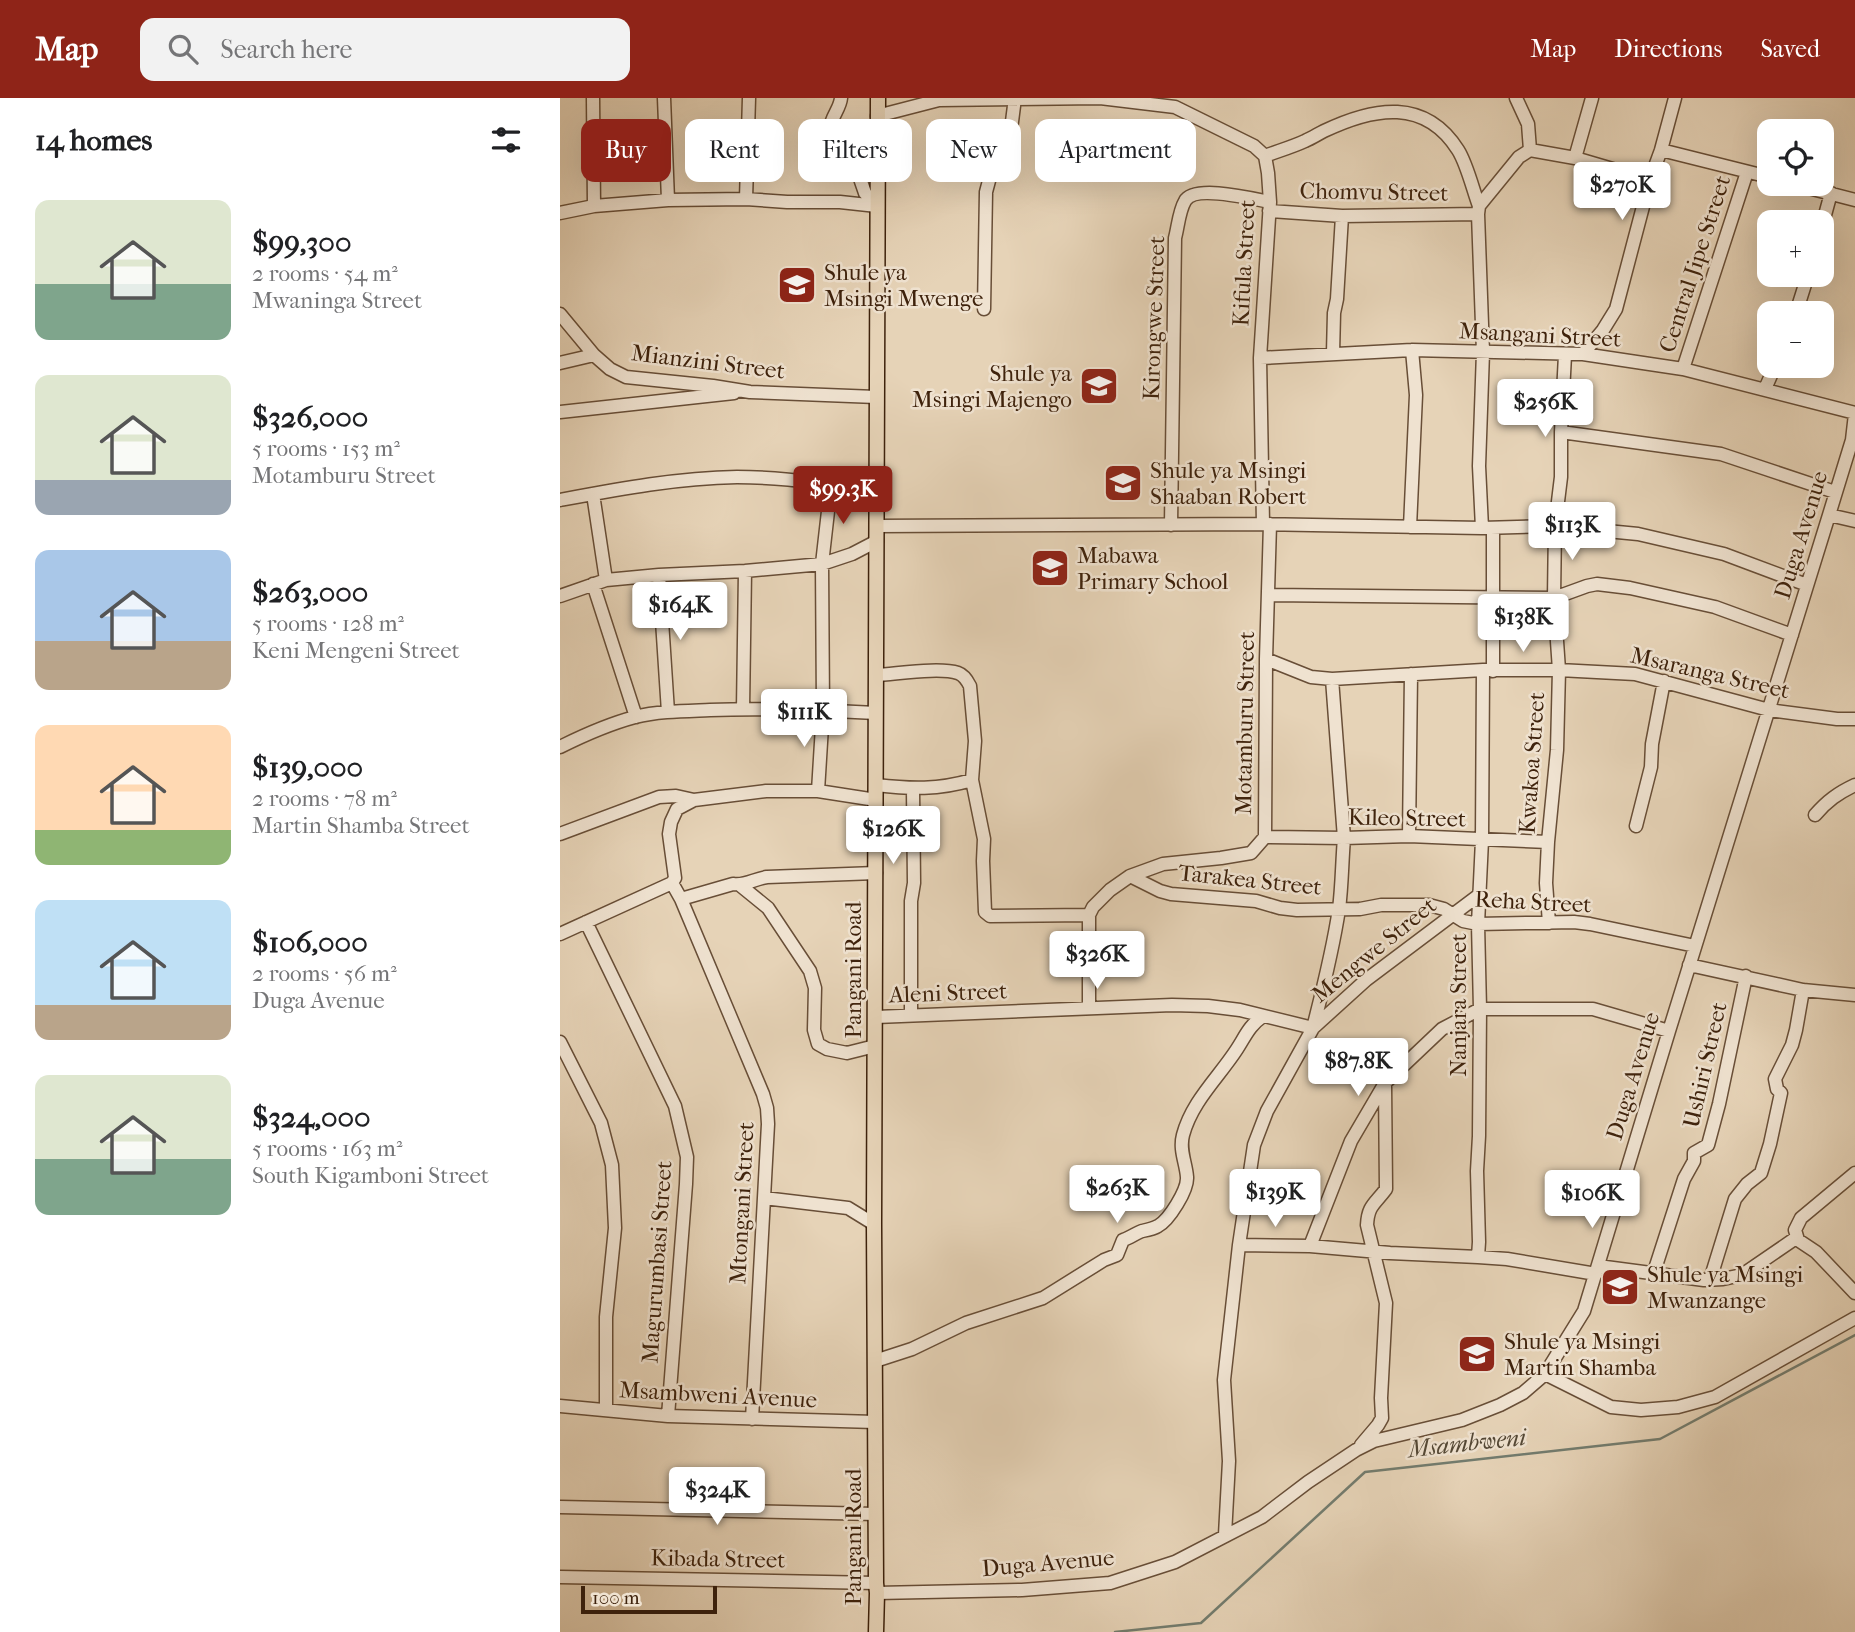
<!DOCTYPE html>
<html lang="en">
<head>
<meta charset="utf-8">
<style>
	body { margin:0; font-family:"IM FELL French Canon",serif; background:#f2f2f2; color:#202124; height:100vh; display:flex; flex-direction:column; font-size:26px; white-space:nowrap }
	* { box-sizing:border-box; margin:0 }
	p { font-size:23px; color:#757577 }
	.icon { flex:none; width:38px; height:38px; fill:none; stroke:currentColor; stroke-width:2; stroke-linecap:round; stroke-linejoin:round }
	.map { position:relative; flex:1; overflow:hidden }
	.drawer { display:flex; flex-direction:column; background:#fff; width:560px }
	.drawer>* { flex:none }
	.hud { position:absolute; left:21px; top:21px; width:665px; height:63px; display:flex; gap:14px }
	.fabs { position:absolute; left:1197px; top:21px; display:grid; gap:14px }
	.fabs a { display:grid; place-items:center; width:77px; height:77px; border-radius:14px; background:#fff; box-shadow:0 7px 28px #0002; font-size:35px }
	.scale { position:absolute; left:21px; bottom:18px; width:136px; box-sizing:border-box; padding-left:7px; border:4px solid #3e220c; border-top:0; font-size:19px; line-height:24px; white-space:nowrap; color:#3e220c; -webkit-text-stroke:5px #efe2d0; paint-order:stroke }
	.price { position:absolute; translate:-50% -60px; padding:0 16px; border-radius:7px; background:#fff; color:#222; font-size:23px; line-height:46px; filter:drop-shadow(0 2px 4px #0008) }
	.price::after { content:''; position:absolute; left:50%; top:42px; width:21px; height:16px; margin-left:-10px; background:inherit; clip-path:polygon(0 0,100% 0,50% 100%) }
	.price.active { background:#8f2418; color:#fff }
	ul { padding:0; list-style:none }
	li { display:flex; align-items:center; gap:21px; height:175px; padding:0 35px }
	li span { display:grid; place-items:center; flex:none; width:196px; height:140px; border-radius:14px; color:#555 }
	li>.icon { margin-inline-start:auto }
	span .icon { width:84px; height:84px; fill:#fffc; stroke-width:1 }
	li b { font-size:30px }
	h2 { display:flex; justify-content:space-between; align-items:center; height:84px; padding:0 35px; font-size:30px }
	.pill { padding:0 24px; border-radius:14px; background:#fff; box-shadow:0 7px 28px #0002; font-size:24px; line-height:63px }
	.pill.active { background:#8f2418; color:#fff }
	header { display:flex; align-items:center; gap:42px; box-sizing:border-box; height:98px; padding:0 35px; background:#8f2418; color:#fff }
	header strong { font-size:33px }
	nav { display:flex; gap:38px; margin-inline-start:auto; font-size:24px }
	.search { width:490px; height:63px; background:#f2f2f2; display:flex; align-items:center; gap:18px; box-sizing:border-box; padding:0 24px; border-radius:14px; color:#757577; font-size:26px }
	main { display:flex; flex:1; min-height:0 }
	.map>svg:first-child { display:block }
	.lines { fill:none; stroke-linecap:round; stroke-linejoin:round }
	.stream { stroke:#737c6e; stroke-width:2.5 }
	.minor-casing { stroke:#684e37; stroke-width:15 }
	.major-casing { stroke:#3e220c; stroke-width:17 }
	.minor { stroke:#efe2d0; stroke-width:12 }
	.major { stroke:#e6d3b7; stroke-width:14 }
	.labels { text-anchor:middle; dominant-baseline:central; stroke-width:5; stroke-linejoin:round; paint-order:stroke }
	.street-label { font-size:23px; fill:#3e220c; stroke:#efe2d0 }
	.poi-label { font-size:23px; fill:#3e220c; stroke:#efe2d0; text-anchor:start }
	.water-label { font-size:24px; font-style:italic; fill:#544835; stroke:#efe2d0 }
</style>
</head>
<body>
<header>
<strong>Map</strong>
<div class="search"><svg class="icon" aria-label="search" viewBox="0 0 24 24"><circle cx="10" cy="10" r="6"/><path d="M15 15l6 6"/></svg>Search here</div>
<nav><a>Map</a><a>Directions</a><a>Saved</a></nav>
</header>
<main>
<section class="drawer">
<h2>14 homes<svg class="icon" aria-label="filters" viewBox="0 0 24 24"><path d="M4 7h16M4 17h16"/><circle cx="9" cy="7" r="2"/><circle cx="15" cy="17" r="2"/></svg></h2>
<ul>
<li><span style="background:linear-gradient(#dfe7d0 60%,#7fa58c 0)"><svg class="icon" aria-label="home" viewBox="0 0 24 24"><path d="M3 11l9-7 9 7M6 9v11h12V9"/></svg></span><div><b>$99,300</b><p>2 rooms · 54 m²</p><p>Mwaninga Street</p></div></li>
<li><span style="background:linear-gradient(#dfe7d0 75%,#9aa5b1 0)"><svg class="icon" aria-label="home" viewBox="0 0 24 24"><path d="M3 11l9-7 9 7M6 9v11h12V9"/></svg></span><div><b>$326,000</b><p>5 rooms · 153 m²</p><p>Motamburu Street</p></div></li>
<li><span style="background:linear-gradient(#a9c7e8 65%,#b9a48a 0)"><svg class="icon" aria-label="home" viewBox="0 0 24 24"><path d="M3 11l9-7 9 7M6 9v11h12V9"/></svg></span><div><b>$263,000</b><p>5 rooms · 128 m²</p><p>Keni Mengeni Street</p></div></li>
<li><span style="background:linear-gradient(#ffd9b3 75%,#8fb573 0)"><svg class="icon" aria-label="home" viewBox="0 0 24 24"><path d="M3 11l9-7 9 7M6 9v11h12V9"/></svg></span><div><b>$139,000</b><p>2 rooms · 78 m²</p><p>Martin Shamba Street</p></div></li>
<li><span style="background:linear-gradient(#bfe0f5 75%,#b9a48a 0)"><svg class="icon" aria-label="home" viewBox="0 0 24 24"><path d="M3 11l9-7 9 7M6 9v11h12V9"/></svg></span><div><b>$106,000</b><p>2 rooms · 56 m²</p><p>Duga Avenue</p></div></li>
<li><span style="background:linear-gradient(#dfe7d0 60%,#7fa58c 0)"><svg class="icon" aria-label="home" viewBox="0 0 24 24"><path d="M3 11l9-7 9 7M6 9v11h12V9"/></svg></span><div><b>$324,000</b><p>5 rooms · 163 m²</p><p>South Kigamboni Street</p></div></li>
</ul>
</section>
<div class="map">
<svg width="1295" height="1534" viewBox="0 0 1295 1534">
	<rect width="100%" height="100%" fill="#e6d3b7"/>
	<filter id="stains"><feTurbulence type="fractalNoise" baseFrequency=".00286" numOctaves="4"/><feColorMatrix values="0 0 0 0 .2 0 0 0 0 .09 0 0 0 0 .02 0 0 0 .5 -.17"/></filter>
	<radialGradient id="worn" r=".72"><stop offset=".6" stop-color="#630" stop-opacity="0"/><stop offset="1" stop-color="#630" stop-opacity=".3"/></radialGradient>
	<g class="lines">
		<path class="stream" d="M555 1534 641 1525 805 1374 1100 1341 1295 1237"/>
		<g class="minor-casing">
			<path id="minor" d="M33 0 34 108
				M104 0 108 102
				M281 0C280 12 269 20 271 33L294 63 305 95 317 108
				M956 0 968 26 970 52
				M317 18 379 2 540 0 615 9 694 48 705 58 708 75 710 104 700 260 703 426
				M1101 52 1209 79
				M705 58C718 53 732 49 745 43 752 40 758 36 764 33 814 9 865 0 898 52 907 66 913 92 919 108
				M1015 60 1032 0
				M1233 86 1295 102
				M186 101 189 0
				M709 113 782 118 918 116
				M0 115 34 108 108 102 186 101 227 104H280L317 108
				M1262 128 1271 95
				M424 211 426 94 430 79 449 47 455 0
				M1236 215 1248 177
				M0 216 34 257 50 271 66 279 153 288 190 294 316 299
				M773 255 774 215 777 201 782 118
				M1023 256 1043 232 1056 211 1090 82 1101 52 1115 0
				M700 260 852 252 1023 256 1123 271 1295 315
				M0 265 34 257
				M1123 271 1187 74
				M1205 291 1215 268
				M0 314 174 295
				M1001 334 1161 356 1275 394
				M33 396 46 482
				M0 402C59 391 117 380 177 379 224 379 271 387 318 392
				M1269 417 1295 423
				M611 427 615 140C618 129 619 113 625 103 634 86 694 101 710 104
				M317 428 703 426 922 430 995 428 1078 436 1164 456 1247 487
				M850 429 856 297 852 252
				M922 430 919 368 923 254 918 116 919 108 959 59 970 52 1015 60 1090 82
				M933 430V573
				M99 477 108 614
				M33 486 76 619
				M708 497 994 500 1027 488 1037 486 1070 490 1155 509 1232 537
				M0 498 46 482 99 477 185 473 262 466 292 456 317 443
				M706 561 751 579 772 581 923 572H999L1075 576 1209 612 1277 621H1295
				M316 577C337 576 379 569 398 575 404 577 407 582 410 588L415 643 412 682 424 741 423 763 425 814 430 818 529 817
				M183 611 185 473
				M0 649C24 637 49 626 75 619 99 613 125 613 150 612 205 610 261 612 316 615
				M316 687C351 691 378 692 412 682
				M258 693 263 612 262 466 271 387
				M1255 717C1267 703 1278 695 1295 687
				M1076 728 1091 669 1092 646 1104 583
				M0 736 99 699 116 698 134 702
				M849 738 851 576
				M705 739 784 740 849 738 988 744
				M570 778 600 793 611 796 696 803 720 810 737 812 800 811 821 807H869L884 811 903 823 918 826 1014 824 1030 826 1135 848
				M112 785 121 801 203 996 207 1010 208 1026 192 1321
				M181 788 208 810 250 873 255 890 254 932 258 946 267 951 287 955 315 948
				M121 801 173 786C185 788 194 781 207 779L316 775
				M26 824 115 1008 127 1059 126 1086 108 1318
				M989 825 986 785 988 744 997 652 999 572 994 500 995 428 1001 379V334L1005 257
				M0 836 112 785 115 780 109 736 111 724 117 711 134 702 206 693H258L316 702
				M1129 867 1243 892 1295 897
				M529 910V817L533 809 550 792 570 778 603 766 661 760 691 755 705 739 706 561 710 426
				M351 917V803L354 785 353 692
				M316 919 612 907 648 908 680 912 753 930C763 891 773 851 779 811 782 788 782 764 784 740L772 581
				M0 944 41 1025 52 1067 55 1130 46 1219V1312
				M204 1100 288 1110 314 1126
				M1238 1142 1235 1132 1241 1120 1295 1075
				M679 1147 750 1148 830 1155 918 1159 947 1161 1036 1176
				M750 1148 791 1043 825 985 882 931 920 911H1033L1109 933
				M918 1159 919 1144 917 1073 919 1038 920 911 918 826 922 742 923 572
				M1038 1168 1144 1182 1163 1181 1182 1177 1233 1142H1238L1256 1154 1295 1195
				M1094 1174 1124 1081 1134 1063V1055L1148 1047 1159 1006 1186 878
				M1150 1182 1175 1101 1187 1086 1201 1075 1210 1046 1221 995 1217 991 1215 981 1232 947 1236 932 1243 892
				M315 1263 352 1251 406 1225 483 1200 544 1162 557 1157 563 1142C570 1140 576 1135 582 1133 587 1132 593 1131 598 1128 609 1122 628 1092 627 1079 626 1065 619 1052 623 1037 632 1003 659 979 677 951 686 937 689 928 703 918
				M985 1276 1051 1309 1081 1312 1118 1309 1155 1299 1295 1220
				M0 1308 108 1318 315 1324
				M801 1347 818 1327 822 1320 821 1300 826 1205 807 1127C808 1107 815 1106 826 1091L825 986
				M0 1409 316 1416
				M665 1437 669 1363 664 1282 679 1147 694 1047 707 1013 753 930 806 882 919 797
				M0 1479 316 1485
				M317 1495 462 1492 550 1485 615 1464 702 1419 748 1384 796 1352 814 1343 902 1322 940 1307 963 1295 985 1276 1024 1213 1109 933 1269 417 1292 342 1295 316"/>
		</g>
		<g class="major-casing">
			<path id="major" d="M316 1534 317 1495 316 1485 314 1126 318 0"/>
		</g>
		<use href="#minor" class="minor"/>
		<use href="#major" class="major"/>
	</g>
	<defs>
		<g id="school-square" transform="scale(2.0125)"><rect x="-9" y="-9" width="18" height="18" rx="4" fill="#8f2418" stroke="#efe2d0"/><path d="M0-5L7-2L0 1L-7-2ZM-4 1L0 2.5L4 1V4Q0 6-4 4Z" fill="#fff"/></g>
	</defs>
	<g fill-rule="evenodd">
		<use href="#school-square" x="237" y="187"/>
		<use href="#school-square" x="539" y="288"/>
		<use href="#school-square" x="563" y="385"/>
		<use href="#school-square" x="490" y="470"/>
		<use href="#school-square" x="1060" y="1189"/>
		<use href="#school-square" x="917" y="1256"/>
	</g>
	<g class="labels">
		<g class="street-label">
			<text transform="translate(814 94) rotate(1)">Chomvu Street</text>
			<text transform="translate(684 165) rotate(-87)">Kifula Street</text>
			<text transform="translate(1135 166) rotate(-72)">Central Jipe Street</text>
			<text transform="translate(594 220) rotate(-88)">Kirongwe Street</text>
			<text transform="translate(980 237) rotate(3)">Msangani Street</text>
			<text transform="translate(148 264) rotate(7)">Mianzini Street</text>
			<text transform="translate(1241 437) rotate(-73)">Duga Avenue</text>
			<text transform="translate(1150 575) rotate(13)">Msaranga Street</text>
			<text transform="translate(685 625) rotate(-89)">Motamburu Street</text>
			<text transform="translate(972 665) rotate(-86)">Kwakoa Street</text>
			<text transform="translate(847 720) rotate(1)">Kileo Street</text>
			<text transform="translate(690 782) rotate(6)">Tarakea Street</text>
			<text transform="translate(973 804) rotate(3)">Reha Street</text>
			<text transform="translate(814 852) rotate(-39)">Mengwe Street</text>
			<text transform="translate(293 872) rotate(-90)">Pangani Road</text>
			<text transform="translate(388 895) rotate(-2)">Aleni Street</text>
			<text transform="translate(898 907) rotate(-90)">Nanjara Street</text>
			<text transform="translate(1145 967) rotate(-77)">Ushiri Street</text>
			<text transform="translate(1073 978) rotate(-73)">Duga Avenue</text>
			<text transform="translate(182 1105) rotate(-87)">Mtongani Street</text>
			<text transform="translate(97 1164) rotate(-86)">Magurumbasi Street</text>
			<text transform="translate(158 1297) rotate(3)">Msambweni Avenue</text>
			<text transform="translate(293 1439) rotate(-90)">Pangani Road</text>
			<text transform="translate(158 1461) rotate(1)">Kibada Street</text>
			<text transform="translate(488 1465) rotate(-5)">Duga Avenue</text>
		</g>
		<g class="poi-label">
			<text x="264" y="174">Shule ya<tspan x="264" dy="26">Msingi Mwenge</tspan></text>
			<text x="512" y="275" text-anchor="end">Shule ya<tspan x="512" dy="26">Msingi Majengo</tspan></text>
			<text x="590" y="372">Shule ya Msingi<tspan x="590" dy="26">Shaaban Robert</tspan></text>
			<text x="517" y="457">Mabawa<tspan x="517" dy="26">Primary School</tspan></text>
			<text x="1087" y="1176">Shule ya Msingi<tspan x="1087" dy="26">Mwanzange</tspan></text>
			<text x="944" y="1243">Shule ya Msingi<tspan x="944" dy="26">Martin Shamba</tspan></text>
		</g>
		<g class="water-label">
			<text transform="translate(907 1345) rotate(-6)">Msambweni</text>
		</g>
	</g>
	<rect width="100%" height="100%" filter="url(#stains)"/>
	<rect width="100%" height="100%" fill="url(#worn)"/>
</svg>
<div class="fabs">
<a><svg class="icon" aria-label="locate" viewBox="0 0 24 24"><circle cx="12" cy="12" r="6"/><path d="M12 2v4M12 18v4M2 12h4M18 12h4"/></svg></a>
<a>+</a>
<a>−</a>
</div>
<div class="scale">100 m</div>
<b class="price" style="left:1062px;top:124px">$270K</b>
<b class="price" style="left:985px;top:341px">$256K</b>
<b class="price active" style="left:283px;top:428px">$99.3K</b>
<b class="price" style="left:1012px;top:464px">$113K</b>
<b class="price" style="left:120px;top:544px">$164K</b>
<b class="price" style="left:963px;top:556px">$138K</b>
<b class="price" style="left:244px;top:651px">$111K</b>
<b class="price" style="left:333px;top:768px">$126K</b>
<b class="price" style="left:537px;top:893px">$326K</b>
<b class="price" style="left:798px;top:1000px">$87.8K</b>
<b class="price" style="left:557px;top:1127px">$263K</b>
<b class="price" style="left:715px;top:1131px">$139K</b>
<b class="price" style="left:1032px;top:1132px">$106K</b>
<b class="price" style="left:157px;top:1429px">$324K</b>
<div class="hud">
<a class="pill active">Buy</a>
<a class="pill">Rent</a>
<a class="pill">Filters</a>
<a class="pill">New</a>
<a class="pill">Apartment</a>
</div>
</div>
</main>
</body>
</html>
